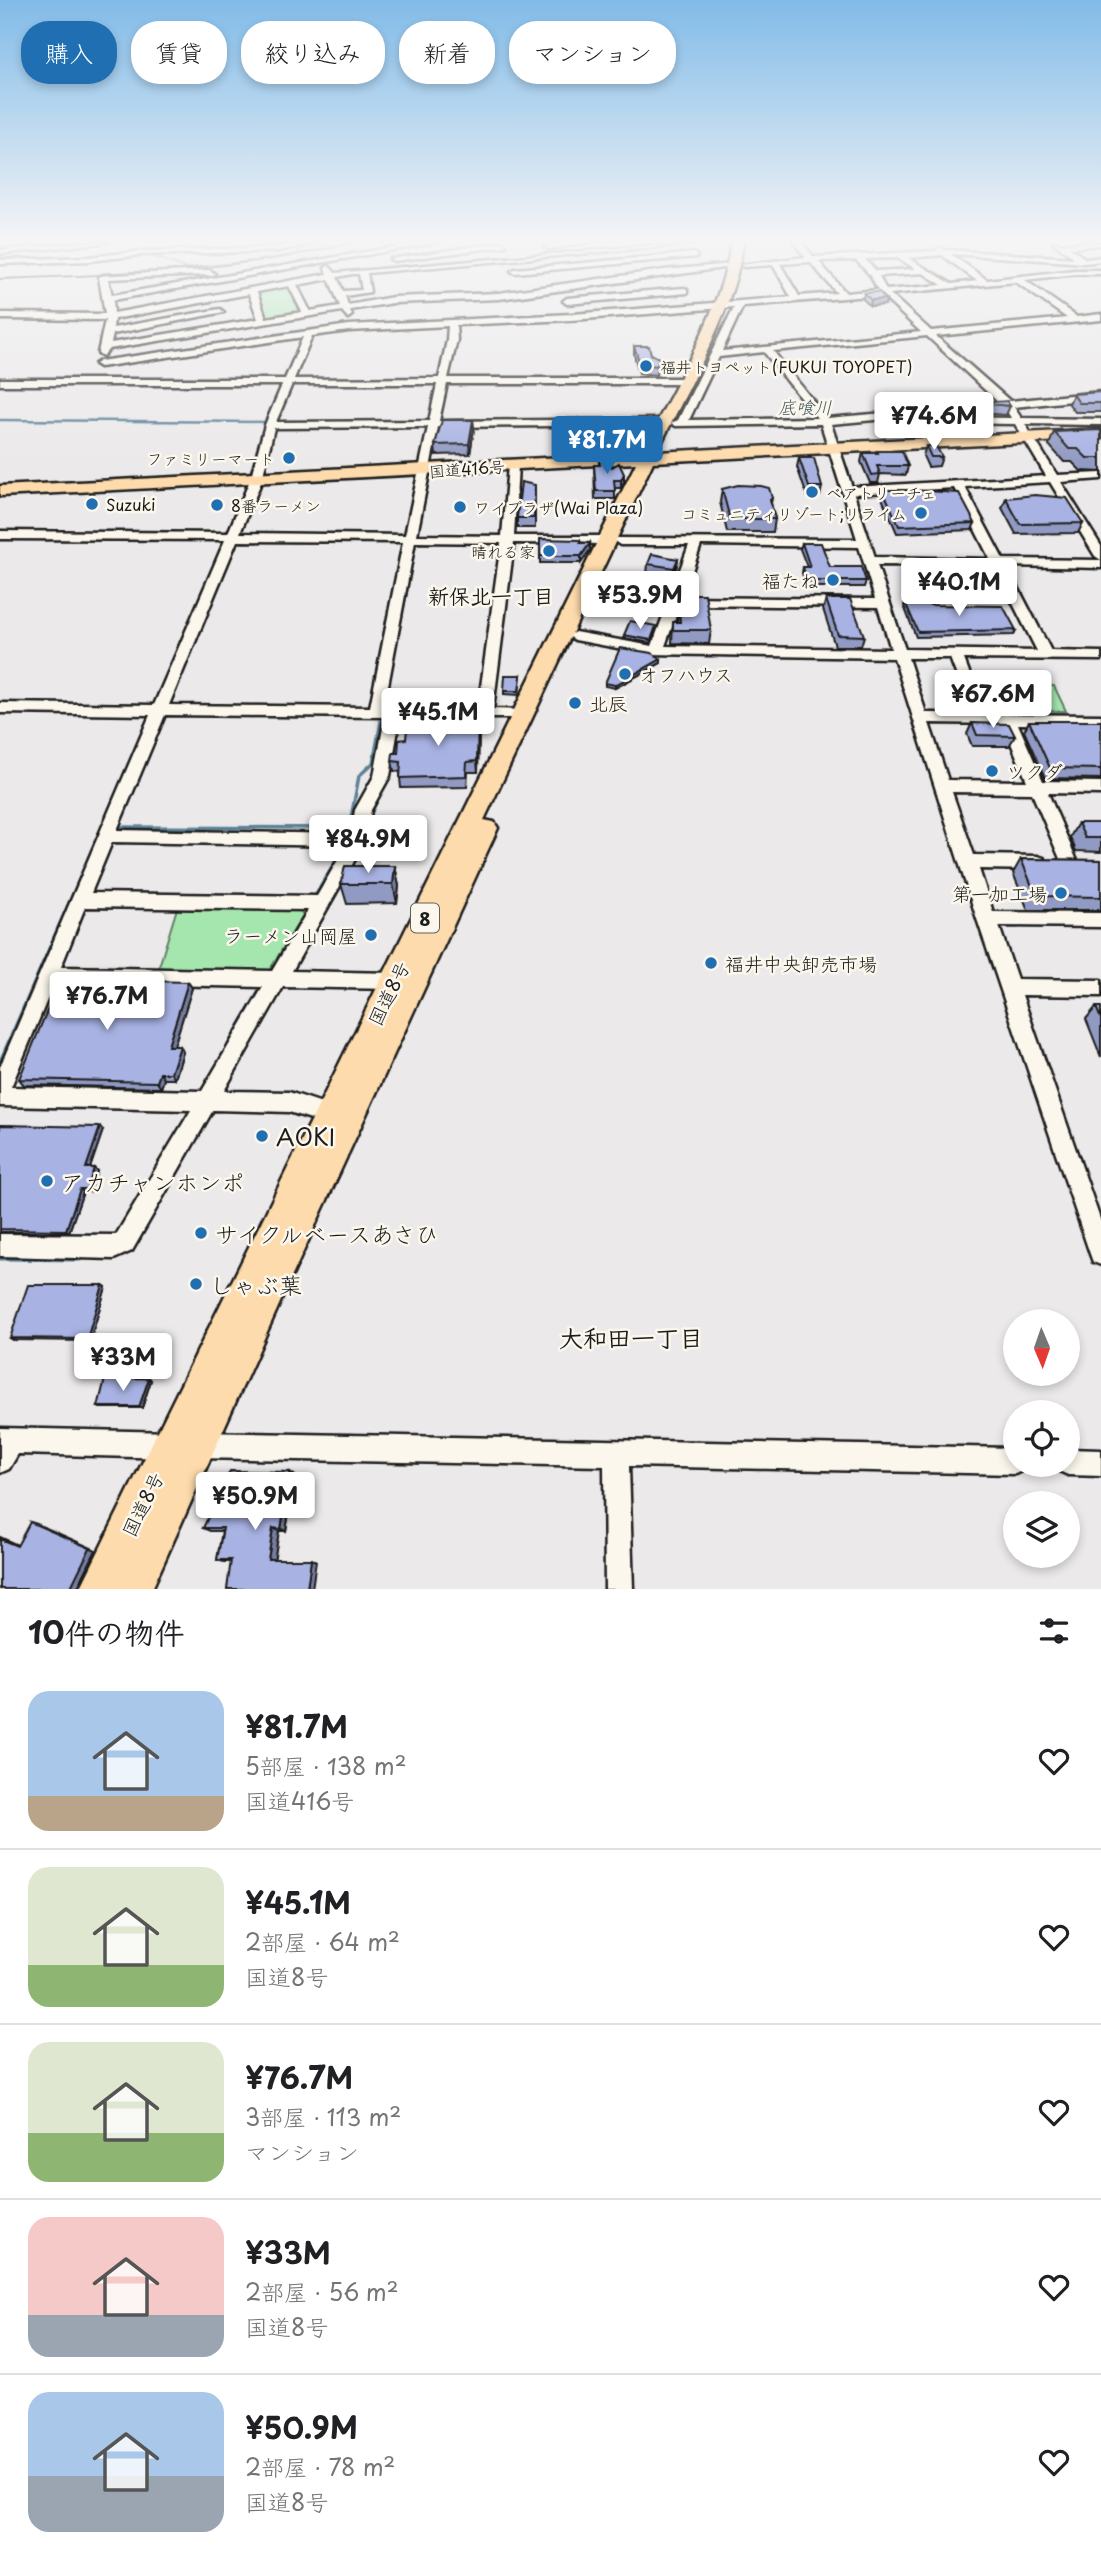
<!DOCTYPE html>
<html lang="ja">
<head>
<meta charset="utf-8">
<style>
	body { margin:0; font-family:"Playpen Sans","Klee One",sans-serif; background:#f6f6f6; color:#202124; height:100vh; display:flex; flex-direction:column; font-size:26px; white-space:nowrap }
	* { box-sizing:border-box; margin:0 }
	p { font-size:23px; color:#757577 }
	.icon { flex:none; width:38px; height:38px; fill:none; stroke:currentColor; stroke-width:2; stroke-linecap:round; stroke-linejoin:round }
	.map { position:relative; height:1589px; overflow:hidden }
	.sheet { display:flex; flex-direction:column; background:#fff; flex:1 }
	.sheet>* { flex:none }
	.banner { position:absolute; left:21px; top:21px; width:700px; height:63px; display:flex; gap:14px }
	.needle { width:46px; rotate:178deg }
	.controls { position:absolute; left:1003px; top:1309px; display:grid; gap:14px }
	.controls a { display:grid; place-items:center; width:77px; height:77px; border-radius:50%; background:#fff; box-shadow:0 4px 10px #0003; font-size:35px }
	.price { position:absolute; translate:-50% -60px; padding:0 16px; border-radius:7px; background:#fff; color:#222; font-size:23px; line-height:46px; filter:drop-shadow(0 2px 4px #0008) }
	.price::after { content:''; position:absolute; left:50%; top:42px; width:21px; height:16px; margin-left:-10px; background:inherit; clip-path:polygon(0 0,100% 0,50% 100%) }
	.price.selected { background:#1f6fb2; color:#fff }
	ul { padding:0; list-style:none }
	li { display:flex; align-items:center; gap:21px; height:175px; padding:0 28px }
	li+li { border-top:2px solid #e0e0e0 }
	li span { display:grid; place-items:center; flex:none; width:196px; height:140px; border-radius:21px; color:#555 }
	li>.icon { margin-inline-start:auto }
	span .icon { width:84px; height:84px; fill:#fffc; stroke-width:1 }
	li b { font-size:30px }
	h2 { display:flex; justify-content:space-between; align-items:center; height:84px; padding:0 28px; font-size:30px }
	.chip { padding:0 24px; border-radius:28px; background:#fff; box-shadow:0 4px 10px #0003; font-size:24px; line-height:63px }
	.chip.selected { background:#1f6fb2; color:#fff }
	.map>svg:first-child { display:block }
	.green { fill:#a5e6af; stroke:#608166; stroke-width:2 }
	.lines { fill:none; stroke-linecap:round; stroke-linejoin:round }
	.stream-far4 { stroke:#5d8196; stroke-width:2 }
	.stream-far3 { stroke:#5d8196; stroke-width:2.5 }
	.stream-far2 { stroke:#5d8196; stroke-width:3.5 }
	.stream-far1 { stroke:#5d8196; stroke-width:4.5 }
	.stream { stroke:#5d8196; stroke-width:5 }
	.minor-casing { stroke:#1c1c1c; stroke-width:5 }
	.highway-casing { stroke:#1c1c1c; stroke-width:5 }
	.minor { fill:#fbf7ec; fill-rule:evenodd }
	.highway { fill:#fedbac; fill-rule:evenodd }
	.rail { stroke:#1c1c1c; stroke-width:2 }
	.wall { fill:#919ac3; stroke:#1c1c1c; stroke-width:2 }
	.shaded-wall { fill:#767d9f; stroke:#1c1c1c; stroke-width:2 }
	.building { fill:#a9b3e3; stroke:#1c1c1c; stroke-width:2 }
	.poi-dot { fill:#1f6fb2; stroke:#fbf7ec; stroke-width:2.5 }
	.labels { text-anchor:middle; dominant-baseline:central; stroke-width:5; stroke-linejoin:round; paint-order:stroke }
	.far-poi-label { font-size:16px; fill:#1c1c1c; stroke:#fbf7ec; text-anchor:start }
	.far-street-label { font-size:16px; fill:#1c1c1c; stroke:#fbf7ec }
	.far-water-label { font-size:18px; font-style:italic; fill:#425763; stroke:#fbf7ec }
	.shield { fill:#fbf7ec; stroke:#5f5e5a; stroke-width:2 }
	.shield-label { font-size:18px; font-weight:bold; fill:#1c1c1c }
	.poi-label { font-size:19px; fill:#1c1c1c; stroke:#fbf7ec; text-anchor:start }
	.street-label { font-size:19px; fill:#1c1c1c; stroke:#fbf7ec }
	.neighbourhood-label { font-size:21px; font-weight:bold; fill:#1c1c1c; stroke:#fbf7ec }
	.near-poi-label { font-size:23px; fill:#1c1c1c; stroke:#fbf7ec; text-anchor:start }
	.near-neighbourhood-label { font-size:24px; font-weight:bold; fill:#1c1c1c; stroke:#fbf7ec }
</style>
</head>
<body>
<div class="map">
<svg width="1101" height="1589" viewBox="0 0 1101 1589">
	<rect width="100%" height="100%" fill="#ebe9ea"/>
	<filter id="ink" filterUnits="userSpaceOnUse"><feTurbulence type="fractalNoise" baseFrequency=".0143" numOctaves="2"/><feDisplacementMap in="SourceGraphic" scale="14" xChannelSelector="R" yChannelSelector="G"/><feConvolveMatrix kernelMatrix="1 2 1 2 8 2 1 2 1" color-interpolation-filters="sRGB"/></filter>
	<g filter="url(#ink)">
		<path class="green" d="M290 283 306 312 265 319 252 290Z
			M970 686H1054L1066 711 983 710Z
			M178 905 298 907 303 915 269 971 158 970Z"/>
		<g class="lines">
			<path class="stream-far4" d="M315 244 326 242
				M926 252 953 249 1043 256
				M752 263 778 260
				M0 264 80 262 149 255 186 268 290 257 309 246"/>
			<path class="stream-far3" d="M0 420 271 422
				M406 591 416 539"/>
			<path class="stream-far2" d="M398 634 407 589
				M424 706H471
				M371 813 390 774
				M122 827 345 828 350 823 359 776 373 763 382 717
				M95 844 97 840"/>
			<path class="stream-far1" d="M317 894 343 850
				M220 1060 259 992
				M0 1063 96 842"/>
			<path class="stream" d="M0 1258 80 1259"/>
			<g class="minor-casing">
				<path id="minor" d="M86 242H109L0 254V250Z
					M305 242H318L279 251 141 255 89 261 0 264V260L89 257 141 251 279 247Z
					M424 242H439L113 300 114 313 327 274 325 268 329 266 335 273 687 242 701 243 367 273 370 292 345 296 348 305 393 297 499 293 664 270 734 264 738 266 499 299 393 303 350 310 352 315 348 318 342 311 109 349 103 356 98 353 105 320 0 319V313L105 314 99 277 103 275 210 270 215 274 211 276 207 275 108 279 112 295ZM352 274H359L362 290 343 291 337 277ZM329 279 340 306 310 311 297 285ZM289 286 302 312 266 318 257 292ZM249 294 258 319 111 343 113 334 224 312 220 309 113 328 114 319Z
					M503 242 506 246 394 261 390 259Z
					M573 242H591L548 249 544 247Z
					M793 242H801L814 257 936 251 939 247 945 250 1075 258 1052 242 1064 244 1101 242V245L1070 248 1086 259 1101 257V261L1085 263 951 254 987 280 1075 270H1101V274H1075L1025 280 1077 317 1101 314V320L936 336 1010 401 1101 392V398L1014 407 1021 418 1101 419V425L1025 424 1057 475 1101 473V479L1061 482 1101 546V560L1095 556 1050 482 965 487 1003 559 1101 560V568L1007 566 1051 651 1101 652V660L964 659 985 714 1101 715V725L1018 724 1043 781 1101 782V794L1048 793 1078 863 1076 868H1064L1032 793 952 792 974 855 1038 856 1044 858 1046 863 1044 868 1038 870 979 869 993 912 1101 913V927L999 926 1017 979 1101 980V996L1022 995 1101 1222V1265L1093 1262 1090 1254 977 919 894 658 649 654 575 640 568 636 575 632 652 646 689 545H620L614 541 616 538 857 539 821 424 676 426 671 423 678 420 734 307 572 320 456 325 457 340 448 378H683L688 381 683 384H447L439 421 663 419 668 422 663 425 438 427 417 535 502 536 508 465 513 462 518 465 514 536H607L613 540 607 544 514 543 493 709 528 710 530 714 528 718H400L390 776 371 810 366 840 292 971 394 973 401 975 403 981 401 987 394 989 283 987 224 1091 289 1092 337 1108 340 1115 337 1122 330 1125 289 1112 213 1110 132 1251 114 1259 0 1256V1234L116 1235 191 1110 0 1106V1067L150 715 0 713V703L154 705 225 540 0 539V531L228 533 250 480 265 425 282 385H0V379H285L303 337 100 367 95 364 100 361 349 325 572 314 791 297 773 265 744 267 740 265 806 257ZM942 255 977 281 952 284 908 258ZM898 258 916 269 876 271 865 259ZM856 260 870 275 878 290 846 293 818 261ZM810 262 837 293 799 296 780 264ZM923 273 942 285 886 290 879 276ZM1016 282 1067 318 931 331 890 294ZM881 295 921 332 722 351 743 306ZM448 326 447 340 439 378 294 379 312 336 349 331ZM927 336 999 403 827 418 773 351ZM764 352 817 418 689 420 719 357ZM292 384H437L429 421 276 422ZM1005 408 1011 418 942 417 937 420 942 423 1015 424 1046 476 852 487 831 424ZM428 427 405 535 240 533 262 480 274 428ZM954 488 990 559 875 557 854 494ZM237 541 403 542 370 707 169 705ZM415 542 501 543 478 708 384 707ZM701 545 859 547 875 599 683 597ZM877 565 994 566 1037 651 905 649ZM680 605 878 607 891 649 665 646ZM908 658H950L971 713H926ZM165 715 385 717 374 776 355 810 351 834 117 830ZM929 723 1003 724 1027 781 948 780ZM112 842 346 846 317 896 91 893ZM85 907 308 910 272 971 61 967ZM54 983 263 987 202 1091 11 1087Z
					M694 253 697 257 515 273 511 271 515 269Z
					M684 288 687 289V293L567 304 563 301 567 298Z
					M0 1428 173 1432 182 1436 184 1441 186 1436 195 1432 1015 1448V1465H1026L1024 1470 1015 1474 629 1466 633 1589H605L604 1466 195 1458 186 1454 184 1449 182 1454 173 1458 18 1454 9 1469 0 1473Z
					M1068 1449 1101 1450V1476L1068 1475 1059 1471 1056 1465H1068Z"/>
			</g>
			<g class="highway-casing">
				<path id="highway" d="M731 242H743C736 308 686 391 657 452L1101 429V439L653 462 484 820 494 822 498 828 292 1276 152 1589H80L636 463 0 496V486L641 453C672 391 723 309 731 242Z"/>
			</g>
			<use href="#minor" class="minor"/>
			<use href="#highway" class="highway"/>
			<path class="rail" d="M0 279C120 275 238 271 355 242"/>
		</g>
		<path class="wall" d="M864 293 886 299 885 305 870 306 863 299Z
			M634 346 651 354 658 368 656 375 639 373 634 355Z
			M1101 392V412H1075L1069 404 1073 394Z
			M982 403 1010 406 1006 415 979 413Z
			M580 419 600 440V450H582Z
			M473 420 474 429 470 454 436 455 435 445Z
			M1101 430V472L1081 471 1072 462H1064L1049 445 1054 432Z
			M926 446 942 457 939 466 928 467 923 456Z
			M877 451 908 466 906 475 880 474 878 483H870L861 462 863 453H876Z
			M799 458 822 487 820 496H807L797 467Z
			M599 462 612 467 624 474V482L621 488H615V499H595L594 465H599Z
			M535 485V528H517V518Z
			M722 489 772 498 771 503 775 519 773 532H727L720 502Z
			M883 490 975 523 972 530 897 533 881 496Z
			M1006 498 1083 523 1078 533 1016 534 1002 508Z
			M540 539 590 543V550L581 563H540Z
			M802 543 830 567 866 581 864 587H806L802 573 803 567H807L800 549Z
			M678 559 676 569 673 579 647 574 648 564Z
			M684 594 711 630 709 644 672 643 673 622H677L679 609H682Z
			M826 599 864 636 861 646H835L823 609Z
			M905 602 930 605 1016 630 1014 635 916 637 904 606Z
			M655 629 650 643 624 638V635Z
			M661 659V663L615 688 605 686V683Z
			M521 675 519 695 504 694V691Z
			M1029 721H1101V779L1045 778 1024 731Z
			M972 723 1015 736 1009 746H972L967 734Z
			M479 728 478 772H468L467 787 401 788 400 778V772L394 771 392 761 398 753 406 739Z
			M1078 823H1101V852L1076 851 1070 837Z
			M1021 859 1101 860V910H1028L1013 873Z
			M395 866 399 886 397 903 347 904 341 884Z
			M188 982 192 988 174 1046H180L183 1052 175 1079H164L161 1088 24 1085 19 1079Z
			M1096 1007H1101V1057L1086 1019Z
			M0 1125 103 1130 90 1168 97 1171 90 1192H83L69 1232H0Z
			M103 1285 106 1287 90 1341 13 1340 10 1338Z
			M149 1378 151 1380 142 1408H100L98 1407Z
			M290 1472 295 1476 286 1531H279L274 1559H311L316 1561 224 1562 217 1560 222 1531H210L203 1528Z"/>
		<path class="shaded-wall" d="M886 299 885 305 870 306 871 300Z
			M473 420 474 429 470 454 469 444Z
			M624 474V482L621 488V480Z
			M590 543V550L581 563V556Z
			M678 559 676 569 673 579 674 568Z
			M661 659V663L615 688V685Z
			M478 718 479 728 478 772 477 761Z
			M395 866 399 886 397 903 393 884Z
			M188 982 192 988 172 1052 168 1046Z
			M180 1046 183 1052 175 1079 171 1073Z
			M160 1073 164 1079 161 1088 157 1082Z
			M100 1127 103 1130 89 1171 86 1168Z
			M94 1168 97 1171 90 1192 87 1189Z
			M80 1189 83 1192 69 1232 66 1230Z
			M103 1285 106 1287 90 1341 87 1339Z
			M149 1378 151 1380 142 1408 139 1407Z
			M290 1472 295 1476 286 1531 281 1529Z
			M30 1522 37 1524 96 1550 77 1589H70Z
			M273 1528 279 1531 274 1561 268 1559Z
			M0 1537 24 1548 17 1546 0 1539Z
			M311 1559 316 1561 312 1589H307Z"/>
		<path class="building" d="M879 292 886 299 871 300 864 293Z
			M634 346H649L651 354 659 358 657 366 640 364Z
			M1101 392V403H1079L1073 394Z
			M1007 401 1010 406 982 403Z
			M580 419H598L600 440H582Z
			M442 420H473L469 444 435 445Z
			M1101 430V458H1087L1078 449H1069L1054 432Z
			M926 446H936L942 457H931Z
			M877 451H902L908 466H877L880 474 872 475 863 453H878Z
			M799 458H814L822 487H809Z
			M599 462H610L612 467 619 463 624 474 621 480H614L615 491H596L594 465H600Z
			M521 482 535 485 534 518H517Z
			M738 485 761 486 769 488 772 498 770 500 775 519H730L722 489Z
			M883 490H911L959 493 975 523 899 526Z
			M1035 495 1067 498 1083 523 1020 524 1006 498Z
			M540 539 580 540V543H590L581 556H540Z
			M802 543H821L830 567H861L866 581H807L803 567H810Z
			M652 554 678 559 674 568 648 564Z
			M684 594H705L711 630H673V622H680L679 609H685Z
			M826 599H850L864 636 838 635Z
			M905 602H929L930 605 1003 606 1016 630 918 632Z
			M630 621 656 626 651 640 624 635Z
			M620 648 652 653 661 659 615 685 605 683Z
			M505 675H521L519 691H504Z
			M478 718 477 761 467 762 466 776 400 778 401 762 392 761 393 753H398L399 740 406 739 408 719Z
			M1029 721H1101V769L1050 768Z
			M972 723 1009 724 1015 736 977 735Z
			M1078 823H1101V838H1085Z
			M1021 859 1101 860V897L1036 896Z
			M345 866H395L393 884H341Z
			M60 979 188 982 168 1046H180L171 1073H160L157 1082 19 1079Z
			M1096 1007H1101V1019Z
			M0 1125 100 1127 86 1168H94L87 1189H80L66 1230 0 1229Z
			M28 1285H103L87 1339 10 1338Z
			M149 1378 139 1407H98L105 1379Z
			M230 1471 290 1472 281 1529 273 1528 268 1559H311L307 1589H227L231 1560H217L223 1528H203Z
			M30 1522 90 1548 70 1589H0V1539L17 1546Z"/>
	</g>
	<linearGradient id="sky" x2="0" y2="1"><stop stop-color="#81bbe8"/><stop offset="0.52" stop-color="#f6f5f6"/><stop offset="1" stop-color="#f6f5f6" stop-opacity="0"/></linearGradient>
	<rect width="1101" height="464" fill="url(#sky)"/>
	<g class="poi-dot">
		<circle cx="646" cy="366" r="7"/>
		<circle cx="289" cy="458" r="7"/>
		<circle cx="812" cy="492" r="7"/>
		<circle cx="92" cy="504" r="7"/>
		<circle cx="217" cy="505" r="7"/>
		<circle cx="460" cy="507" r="7"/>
		<circle cx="921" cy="513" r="7"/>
		<circle cx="549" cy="551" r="7"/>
		<circle cx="833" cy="580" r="7"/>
		<circle cx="625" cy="674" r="7"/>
		<circle cx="575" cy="703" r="7"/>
		<circle cx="992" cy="771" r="7"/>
		<circle cx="1061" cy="893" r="7"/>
		<circle cx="371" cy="935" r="7"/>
		<circle cx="711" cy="963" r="7"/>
		<circle cx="262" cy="1136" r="7"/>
		<circle cx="47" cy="1181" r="7"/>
		<circle cx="201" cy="1233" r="7"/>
		<circle cx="196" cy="1284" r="7"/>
	</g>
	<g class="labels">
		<g class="far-poi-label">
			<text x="660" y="366">福井トヨペット(FUKUI TOYOPET)</text>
			<text x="275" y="458" text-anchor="end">ファミリーマート</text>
			<text x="826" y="492">ベアトリーチェ</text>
			<text x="106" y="504">Suzuki</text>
			<text x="231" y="505">8番ラーメン</text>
			<text x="474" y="507">ワイプラザ(Wai Plaza)</text>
			<text x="907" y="513" text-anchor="end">コミュニティリゾート;リライム</text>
			<text x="535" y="551" text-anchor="end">晴れる家</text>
		</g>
		<g class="far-street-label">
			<text transform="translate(467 468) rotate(-4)">国道416号</text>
		</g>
		<g class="far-water-label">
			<text x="805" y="406">底喰川</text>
		</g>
		<rect class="shield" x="411" y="903.5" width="28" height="29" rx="5"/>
		<g class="shield-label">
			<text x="425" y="918">8</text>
		</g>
		<g class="poi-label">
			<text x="819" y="580" text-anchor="end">福たね</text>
			<text x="639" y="674">オフハウス</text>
			<text x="589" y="703">北辰</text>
			<text x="1006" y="771">ツクダ</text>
			<text x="1047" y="893" text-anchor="end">第一加工場</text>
			<text x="357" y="935" text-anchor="end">ラーメン山岡屋</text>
			<text x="725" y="963">福井中央卸売市場</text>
		</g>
		<g class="street-label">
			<text transform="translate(388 993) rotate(-64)">国道8号</text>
			<text transform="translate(142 1504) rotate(-64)">国道8号</text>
		</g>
		<g class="neighbourhood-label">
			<text x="491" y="595">新保北一丁目</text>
		</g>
		<g class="near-poi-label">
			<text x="276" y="1136">AOKI</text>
			<text x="61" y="1181">アカチャンホンポ</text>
			<text x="215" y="1233">サイクルベースあさひ</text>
			<text x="210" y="1284">しゃぶ葉</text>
		</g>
		<g class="near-neighbourhood-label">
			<text x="631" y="1337">大和田一丁目</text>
		</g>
	</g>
</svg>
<div class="controls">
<a><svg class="needle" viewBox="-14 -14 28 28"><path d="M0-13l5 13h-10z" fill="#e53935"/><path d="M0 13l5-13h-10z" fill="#757577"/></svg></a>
<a><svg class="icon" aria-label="locate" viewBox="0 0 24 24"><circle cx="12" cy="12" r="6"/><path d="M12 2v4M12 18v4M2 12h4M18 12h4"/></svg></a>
<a><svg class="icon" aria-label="layers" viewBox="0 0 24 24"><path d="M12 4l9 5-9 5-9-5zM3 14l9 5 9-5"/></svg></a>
</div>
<b class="price" style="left:934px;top:452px">¥74.6M</b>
<b class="price selected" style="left:607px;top:476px">¥81.7M</b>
<b class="price" style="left:959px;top:618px">¥40.1M</b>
<b class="price" style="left:640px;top:631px">¥53.9M</b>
<b class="price" style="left:993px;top:730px">¥67.6M</b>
<b class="price" style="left:438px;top:748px">¥45.1M</b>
<b class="price" style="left:368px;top:875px">¥84.9M</b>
<b class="price" style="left:107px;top:1032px">¥76.7M</b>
<b class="price" style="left:123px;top:1393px">¥33M</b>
<b class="price" style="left:255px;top:1532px">¥50.9M</b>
<div class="banner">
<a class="chip selected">購入</a>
<a class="chip">賃貸</a>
<a class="chip">絞り込み</a>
<a class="chip">新着</a>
<a class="chip">マンション</a>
</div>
</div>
<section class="sheet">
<h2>10件の物件<svg class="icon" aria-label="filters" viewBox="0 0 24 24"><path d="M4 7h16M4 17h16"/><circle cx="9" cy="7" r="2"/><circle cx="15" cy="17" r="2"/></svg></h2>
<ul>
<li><span style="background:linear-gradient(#a9c7e8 75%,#b9a48a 0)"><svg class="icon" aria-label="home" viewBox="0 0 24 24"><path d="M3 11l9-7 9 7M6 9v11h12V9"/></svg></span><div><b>¥81.7M</b><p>5部屋 · 138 m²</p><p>国道416号</p></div><svg class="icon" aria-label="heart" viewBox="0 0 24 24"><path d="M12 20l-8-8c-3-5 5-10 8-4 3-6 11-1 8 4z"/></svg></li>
<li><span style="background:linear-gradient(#dfe7d0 70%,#8fb573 0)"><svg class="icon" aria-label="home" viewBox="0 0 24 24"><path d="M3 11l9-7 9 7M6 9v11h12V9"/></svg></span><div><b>¥45.1M</b><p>2部屋 · 64 m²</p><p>国道8号</p></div><svg class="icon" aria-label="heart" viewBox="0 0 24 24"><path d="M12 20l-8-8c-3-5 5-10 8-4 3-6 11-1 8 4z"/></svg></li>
<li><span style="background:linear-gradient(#dfe7d0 65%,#8fb573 0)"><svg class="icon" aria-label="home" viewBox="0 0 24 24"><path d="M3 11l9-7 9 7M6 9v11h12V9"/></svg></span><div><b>¥76.7M</b><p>3部屋 · 113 m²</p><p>マンション</p></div><svg class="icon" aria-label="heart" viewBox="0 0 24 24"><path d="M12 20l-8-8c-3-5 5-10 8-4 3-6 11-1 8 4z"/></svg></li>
<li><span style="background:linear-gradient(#f6c9c9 70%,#9aa5b1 0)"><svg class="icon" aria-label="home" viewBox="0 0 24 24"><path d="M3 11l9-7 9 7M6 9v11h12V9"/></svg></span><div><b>¥33M</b><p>2部屋 · 56 m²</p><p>国道8号</p></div><svg class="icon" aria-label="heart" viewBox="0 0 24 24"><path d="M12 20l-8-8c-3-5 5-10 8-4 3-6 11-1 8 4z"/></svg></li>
<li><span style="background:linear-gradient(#a9c7e8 60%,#9aa5b1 0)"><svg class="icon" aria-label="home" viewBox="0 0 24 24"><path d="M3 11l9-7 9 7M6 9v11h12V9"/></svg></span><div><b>¥50.9M</b><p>2部屋 · 78 m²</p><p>国道8号</p></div><svg class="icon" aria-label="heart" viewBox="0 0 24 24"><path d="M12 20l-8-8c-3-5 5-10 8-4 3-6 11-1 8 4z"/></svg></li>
</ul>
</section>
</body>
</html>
